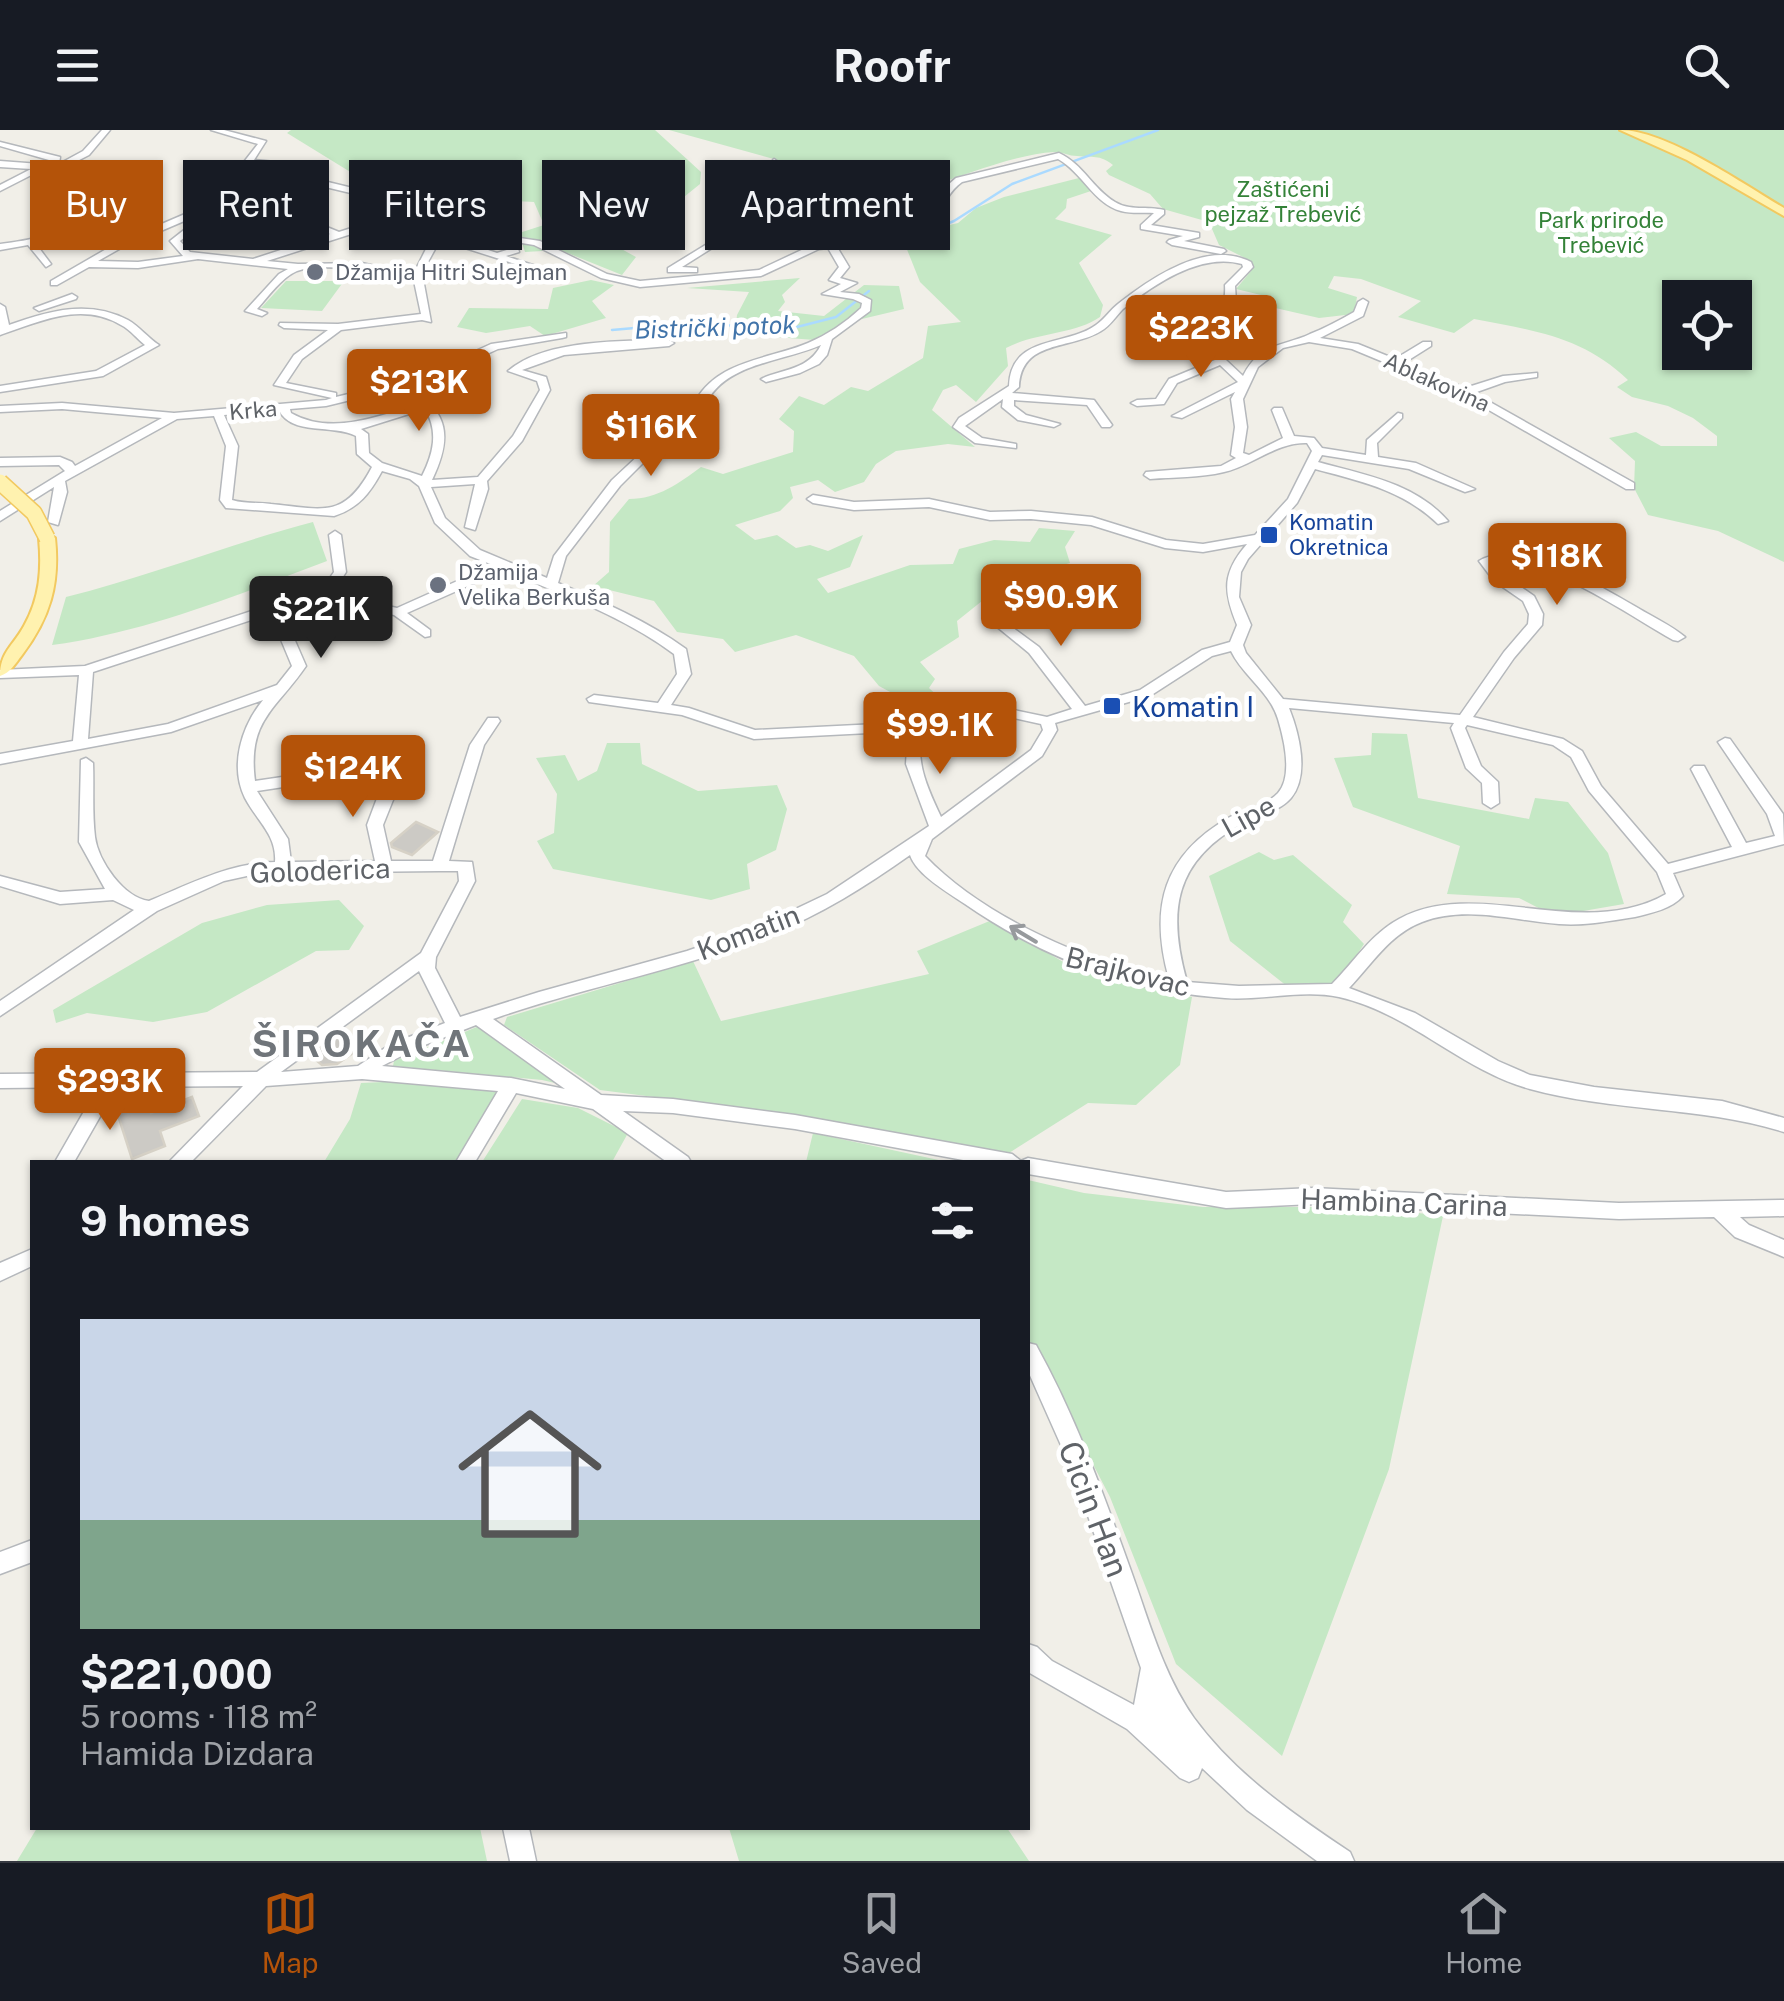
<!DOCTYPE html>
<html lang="en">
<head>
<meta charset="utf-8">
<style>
	body { margin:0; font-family:"Public Sans",sans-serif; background:#20242c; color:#f1f3f6; height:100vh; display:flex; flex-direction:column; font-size:38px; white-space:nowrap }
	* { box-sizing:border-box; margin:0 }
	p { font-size:32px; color:#9ea1a6 }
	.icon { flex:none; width:55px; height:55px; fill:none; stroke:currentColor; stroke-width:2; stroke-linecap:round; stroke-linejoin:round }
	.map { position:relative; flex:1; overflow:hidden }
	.panel { position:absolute; left:30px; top:1030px; width:1000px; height:670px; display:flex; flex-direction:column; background:#171b24; border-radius:0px; box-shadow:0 2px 8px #0004 }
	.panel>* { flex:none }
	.guide { position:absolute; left:30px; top:30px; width:1000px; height:90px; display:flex; gap:20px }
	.fabs { position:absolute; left:1662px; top:150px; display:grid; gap:20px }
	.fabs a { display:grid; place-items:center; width:90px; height:90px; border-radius:0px; background:#171b24; box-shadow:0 2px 8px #0004; font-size:50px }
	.price { position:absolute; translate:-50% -85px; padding:0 22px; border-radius:10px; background:#b45309; color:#fff; font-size:32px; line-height:65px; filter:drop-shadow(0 2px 5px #0008) }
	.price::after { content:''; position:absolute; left:50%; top:60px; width:30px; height:22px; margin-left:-15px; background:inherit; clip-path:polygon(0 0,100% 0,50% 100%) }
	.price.active { background:#222; color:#fff }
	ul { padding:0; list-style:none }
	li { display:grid; align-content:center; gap:20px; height:530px; padding:0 50px }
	li span { display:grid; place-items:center; height:310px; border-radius:0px; color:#555 }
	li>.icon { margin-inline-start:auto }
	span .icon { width:180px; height:180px; fill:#fffc; stroke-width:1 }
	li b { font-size:42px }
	h2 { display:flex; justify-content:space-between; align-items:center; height:120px; padding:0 50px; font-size:42px }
	.tag { padding:0 35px; border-radius:0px; background:#171b24; box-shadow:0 2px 8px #0004; font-size:35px; line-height:90px }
	.tag.active { background:#b45309; color:#fff }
	header { display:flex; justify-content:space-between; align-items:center; height:130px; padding:0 50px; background:#171b24; font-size:45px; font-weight:700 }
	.menu { display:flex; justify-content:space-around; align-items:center; height:140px; border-top:2px solid #363941; background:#171b24; font-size:28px; color:#9ea1a6 }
	.menu a { display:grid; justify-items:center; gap:5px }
	.menu .active { color:#b45309 }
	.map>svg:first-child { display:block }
	.green { fill:#c5e8c5; fill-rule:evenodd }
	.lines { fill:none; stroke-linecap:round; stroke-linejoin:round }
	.stream { stroke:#aadaff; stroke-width:2.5 }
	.building { fill:#cccac5; stroke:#d6d1c6; stroke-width:2.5 }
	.minor-casing { stroke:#b5b8bc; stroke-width:3 }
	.major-casing { stroke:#f2c960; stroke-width:4 }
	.minor { fill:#fff; fill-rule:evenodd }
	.major { fill:#fff2af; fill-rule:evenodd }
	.major-bridge-casing { stroke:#f2c960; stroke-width:18; stroke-linecap:butt }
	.major-bridge { stroke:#fff2af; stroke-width:15 }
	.oneway { stroke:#979a9d }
	.worship-dot { fill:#6b7280; stroke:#fff; stroke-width:4 }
	.transit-dot { fill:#1a4fb4; stroke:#fff; stroke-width:4 }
	.labels { text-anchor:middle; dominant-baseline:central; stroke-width:9; stroke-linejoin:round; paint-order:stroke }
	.far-park-label { font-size:22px; fill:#348238; stroke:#fff }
	.far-worship-label { font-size:22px; fill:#5b616d; stroke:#fff; text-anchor:start }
	.far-street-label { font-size:22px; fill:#5f6368; stroke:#fff }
	.far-transit-label { font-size:22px; fill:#164399; stroke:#fff; text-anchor:start }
	.far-water-label { font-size:25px; font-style:italic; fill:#4174aa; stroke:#fff }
	.transit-label { font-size:28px; fill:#164399; stroke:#fff; text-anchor:start }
	.street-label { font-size:28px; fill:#5f6368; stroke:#fff }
	.near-street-label { font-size:32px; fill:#5f6368; stroke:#fff }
	.district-label { font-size:38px; font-weight:bold; letter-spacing:2.5px; fill:#70757a; stroke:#fff }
</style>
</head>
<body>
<header><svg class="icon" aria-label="menu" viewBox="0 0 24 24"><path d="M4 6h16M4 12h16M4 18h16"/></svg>Roofr<svg class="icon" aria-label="search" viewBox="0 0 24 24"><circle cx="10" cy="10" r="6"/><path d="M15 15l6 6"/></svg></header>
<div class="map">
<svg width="1784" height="1731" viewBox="0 0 1784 1731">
	<rect width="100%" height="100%" fill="#f1efe8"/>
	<path class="green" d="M291 0H655L701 42 700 54 663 84 609 107 616 116 636 127 622 145 560 120 525 122 519 103 544 95 534 72 514 71 451 82 421 76 365 51 287 3Z
		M669 0H1784V432L1718 401 1648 385 1634 358 1635 331 1609 308 1636 302 1661 316H1717V306L1693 288 1668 276 1632 267 1617 257 1628 250C1584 207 1533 200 1474 189L1454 203 1398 187 1421 171 1361 149 1334 146 1328 158 1357 167 1354 184 1319 188 1271 177 1261 165 1236 159 1251 141 1247 129 1219 115 1209 92 1163 79 1150 64 1109 45 1106 41 1113 35C1099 24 1093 28 1077 26 1069 26 1063 22 1054 22 975 27 856 104 785 74L803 66 801 59 813 57 788 33ZM1680 168H1735V222H1680Z
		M1079 48 1094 60 1067 69 1066 78 1055 89 1112 105 1079 133 1103 175 1100 187C1074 205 1036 202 1006 218L1008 236 976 272 956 255 943 260 932 280 975 317 948 314 896 321 876 334 864 352 835 362 818 350 790 357 793 368 780 381 735 395 755 410 777 405 796 418 810 415 828 421 863 405 850 437 817 449 828 463 910 435 953 434 959 419 994 410 1030 412 1039 398 1075 401 1065 417 1070 433 1007 451 957 491 959 507 920 532 935 549 929 558 952 579 929 583 879 556 854 526 796 505 735 522 723 509 677 502 654 471 593 456 609 442 610 392 629 369C658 369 679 353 701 337L723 344 793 322 794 301 779 289 799 266 824 275 851 257 868 261 923 228 928 196 961 192 920 152 904 112 928 100 958 93 976 78 1004 67Z
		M800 148 782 165 785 172 778 181 824 186 864 155 899 156 904 179 845 193 828 211 735 204 737 185 749 162 687 158Z
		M591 150 614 155 592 171 606 188 545 206 530 196 486 203 457 197 469 178 548 179 553 158Z
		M286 151H344L322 181 261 178Z
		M313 392 327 431C237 465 147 502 52 515L66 467C150 446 229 414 313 392Z
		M1372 603 1407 604 1418 668 1529 689 1535 668 1568 672 1608 723 1624 774 1554 786 1519 768 1447 764 1460 716 1353 677 1334 628 1371 625Z
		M607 613H640L642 634 698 661 777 655 787 679 776 720 747 734 750 759 711 770 553 739 537 711 554 703 557 664 536 628 565 625 578 651 597 641Z
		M1259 722 1274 730 1293 725 1352 775 1343 792 1364 814 1337 855 1297 864 1230 811 1209 746Z
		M339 770 364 796 349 820 316 821 207 882 153 892 87 883 56 893 53 880 202 793 267 775Z
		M992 790 1065 833 1192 867 1180 935 1136 975 1088 973 1009 1023 816 988 600 960 504 895 507 887 693 831 721 891 929 844 917 821Z
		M484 894 568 956 542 950 393 936 394 931Z
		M405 951 495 959 498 964 455 1032H324L350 989 361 953Z
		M522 969 578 978 628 1003 612 1032H482Z
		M813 1003 948 1032H806Z
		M1028 1050 1084 1063 1203 1077H1369L1443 1086 1389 1339 1282 1626 1176 1534 1110 1367 1028 1209Z
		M37 1698H480L487 1731H17Z
		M729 1698H1007L1029 1731H739Z"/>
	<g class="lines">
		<path class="stream" d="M927 102 954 91 1012 54 1158 0
			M612 200 680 194 797 197 836 187 869 161"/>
	</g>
	<path class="building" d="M416 692 438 702 412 725 392 717 391 713Z
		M343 901 362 917 337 934 322 935 310 925Z
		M145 964 151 983 192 967 199 986 160 1001 165 1016 132 1029 115 976Z"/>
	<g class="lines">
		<g class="minor-casing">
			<path id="minor" d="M102 0H110L89 25 54 43 67 61 93 77 79 95 153 90 156 91V95L70 101 36 114 51 134 46 137 28 115 0 120V114C30 110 65 106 83 78L61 65 46 43 49 36 0 61V55L31 39 0 37V31L40 34 49 30 0 16V12L60 27 59 34 83 21Z
				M211 0H224L266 11 254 30 286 33 303 46 365 61 416 96 497 123 510 119 506 106 540 111 607 144 640 151 759 140 810 116 801 108 813 97 800 87 766 71 767 63 774 55 760 46 774 29 778 32 769 45 784 54 775 64V70L806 83 821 94 872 88 908 69 940 62 956 48 1059 23C1083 34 1093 59 1115 72 1129 81 1148 76 1164 80V84L1151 95 1199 103V107L1184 111 1224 119 1226 121 1221 124 1172 115 1167 112 1169 110 1183 106 1141 99V95L1154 83C1143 82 1132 84 1121 81 1094 74 1082 42 1058 29L962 52C949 61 947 72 936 83 913 107 869 115 837 117L849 137 840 148 857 153 840 162 859 164 871 170 870 181 832 209 827 225 819 234 800 243 766 252 761 249C782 239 809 240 821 215 785 231 728 233 708 270L715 287 700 306 650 326 620 356 566 426 558 453C603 472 646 490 686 519L691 544 671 575 689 578 755 600 917 592 1014 580 1047 587 1072 579 1029 523 996 496 994 493 1001 489 1039 517 1085 576 1140 560 1202 520 1230 512 1237 495C1223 461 1222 443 1247 414L1203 422 1165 418 1091 395 1031 389 990 390 929 377 854 380 813 373 807 369 813 365 854 372 929 369 990 382 1031 381 1092 387 1166 410 1203 414 1255 405 1288 369 1312 321 1307 313C1276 312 1252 336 1224 342 1200 348 1174 347 1150 349L1144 345 1146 342 1221 336 1236 328 1231 325 1235 297 1231 269 1235 262 1182 288 1172 286 1238 252 1220 235 1177 253 1164 274 1137 276 1131 273 1137 270 1156 269 1169 249 1215 230 1212 199 1185 211 1158 217 1153 214C1184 199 1228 202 1225 155L1243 137 1242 134C1201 122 1154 154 1123 179 1116 186 1110 196 1101 201 1071 220 1021 209 1019 257L1012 263 1094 270 1112 295 1110 297H1102L1087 275 1014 270V276L1026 285 1060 294 1054 297 1018 290 1002 277 1003 269 965 296 982 308 1016 314V318L975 313 953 297 959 288 1009 256C1011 204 1066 217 1096 195 1105 189 1110 180 1118 174 1152 147 1208 109 1251 132L1253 137 1235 156 1236 172C1219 190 1221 207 1226 230L1243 246C1260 212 1282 217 1310 204 1325 198 1340 190 1354 182L1358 172 1363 169 1368 172 1363 186 1320 208 1358 214 1395 229 1423 212H1431V216L1404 233 1465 258 1503 246 1537 243V247L1505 252 1474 263 1634 353V359H1626L1461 264 1352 219 1309 212 1283 218 1258 237 1243 269 1247 297 1243 323 1249 325 1283 308 1272 280 1274 278H1282L1294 306 1314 308 1322 318 1366 325 1367 310 1398 283 1402 284V288L1377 313 1378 327 1416 333 1475 359 1465 362 1409 339 1322 325 1318 332C1365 345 1415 353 1448 391L1438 394C1403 360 1360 351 1315 339L1297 373 1248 429 1241 442 1239 467 1251 495 1243 515 1246 523 1283 569 1460 585 1504 522 1528 494 1529 484 1523 471 1494 451 1479 431C1520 406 1601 457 1638 478 1653 487 1672 496 1685 507L1678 511 1673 510C1630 486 1543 424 1494 433L1504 445 1534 466 1543 484 1542 495 1514 528 1473 587 1563 609 1582 621 1601 656 1668 734 1732 717 1691 639 1694 636H1704L1746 713 1775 706 1767 684 1718 612 1725 608 1730 609 1783 684 1784 714 1673 743 1683 766C1671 779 1652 783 1635 787 1610 791 1584 796 1559 794 1515 791 1466 775 1422 792 1390 804 1372 834 1349 858L1415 883 1498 931 1530 945 1594 957 1722 971 1784 988V1002C1701 976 1614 982 1530 959 1461 940 1410 883 1339 867 1302 859 1263 871 1225 868 1131 862 1043 828 965 774 947 762 916 744 910 725 866 756 821 785 771 804 680 840 584 857 493 889L601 965 673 969 795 985 1012 1024 1021 1031 1028 1028 1226 1062 1313 1058 1619 1073 1784 1070V1086L1740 1087 1749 1095 1784 1110V1127L1735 1107 1714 1087 1619 1089 1313 1074 1226 1078 1028 1044V1032H974L795 999 673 983 623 981 688 1027 691 1032H667L593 979 516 963 475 1032H456L498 961 362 949 266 956 191 1032H169L243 956 117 957 74 1032H55L98 957 0 958V944L257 942 421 823 459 751 458 741H439L260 743 224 751 157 781 0 886V871L134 780 113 770 60 774 0 756V746L60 762 105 759 79 712 81 630 86 628 93 633C94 657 92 683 95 707 98 731 124 768 149 771 190 754 230 733 275 732 277 705 257 691 245 668 229 635 242 596 263 570L171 602 0 634V624L73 611 79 545 0 548V540L85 536 303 464 320 462 334 442 329 405 335 401 341 405 346 442 332 464 397 478 493 435 470 426 435 393 419 356 410 349 382 341C370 363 359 378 334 386L226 378 220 370 226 316 214 286 177 289 65 351 67 362 58 395 48 392 54 357 0 391V381L65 341 59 335 0 336V328L60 327 72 332 75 336 162 288 62 279 0 282V276L62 273 174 283 326 270 332 268 274 255 294 225 328 200 284 198 279 195 280 193 338 194 421 184 414 151C385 144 325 131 297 141 281 148 269 166 257 179L267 183 262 186 245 181 279 144 288 139 198 129 138 138 89 137 57 155H51V151L115 114 227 66 235 58 240 37 258 14ZM250 35 281 37 297 50 305 52 244 56ZM317 55 359 65 389 86 339 102 278 77 236 67 242 61ZM937 68C920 95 838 127 812 108L822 99 877 92 914 73ZM231 71 266 79 228 95V99L275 82 330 104 253 129 190 122 180 111 206 90V86L203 85 170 111 183 126 138 132 98 131 121 118ZM395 90 410 100 432 107 413 145 362 133 298 134 267 131ZM440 110 559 148V144L506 126 519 122 516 112 534 115 601 148 640 157 761 146 819 119 828 118 839 137 829 150 841 154 822 164 853 169 862 173 861 178C845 193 827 205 808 213 770 229 719 230 696 270L703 287 692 302 642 322 612 350 554 426 547 448 480 420 445 388 431 357 475 354 465 397 475 400 488 359 487 351 522 311 550 260 546 247 522 240 564 225 669 216 674 213 669 210C622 211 545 209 508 241L537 251 540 260 513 306 478 347 432 350C453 306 448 283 410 256L428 251 498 219 562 208 566 207V203L491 214 423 245 392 239 401 232 392 230 379 238V242L410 249 336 267V263L286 253 302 229 341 200 422 190 431 192 422 143ZM400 258 419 274C378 286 332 306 291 283L290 279 326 276ZM425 279C439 302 433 324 422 346L382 333 369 323 368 304 361 299ZM279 280C291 306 334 294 356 306L357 324 372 337C344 390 323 379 271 374 258 372 244 374 232 370L238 316 224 285ZM504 440C563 465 623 486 674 524L677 544 658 573 594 565 587 569 589 572 682 585 754 609 908 601 906 634 929 696 827 764 762 795 687 821 539 862 460 887 435 838 436 827 475 751 472 732 449 731 484 615 500 591 498 588H488L470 615 433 731H391L383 695 401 650 398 639 343 638 255 651C247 590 276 580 306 536L286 490 281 489 274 493 292 536 277 555 168 594 88 609 93 542 309 471 324 470 394 485 425 507 430 506V500L407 483ZM1231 521C1243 546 1270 562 1278 589 1284 609 1293 646 1278 663 1266 676 1245 679 1230 687 1163 725 1149 777 1169 849 1089 834 982 786 925 726L932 709 1042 626 1057 600 1055 593 1150 566 1212 526ZM1289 578 1454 593 1451 598 1466 638 1482 653 1483 673 1491 678 1499 673 1498 652 1481 636 1465 598 1467 595 1553 615 1571 627 1589 661 1657 742 1666 764C1582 812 1478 746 1399 789 1371 804 1354 832 1332 854L1239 856 1187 852C1167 781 1174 731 1243 693 1258 685 1279 682 1291 668 1310 645 1299 603 1289 578ZM1014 588 1041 594 1043 600 1031 620 941 687C928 659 914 631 923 600ZM385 647 367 695 375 731 291 732 288 709 257 661 343 648ZM419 841 445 893 391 914 358 936 281 942ZM476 895 565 959 511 948 382 936 417 918Z
				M710 106 723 105 728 108 682 137 697 138V142H668V138L712 111Z
				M72 164 77 167 76 169 39 181 34 178Z
				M0 174 5 177 9 195C47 181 89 169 128 190 139 196 148 208 159 215L103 246 0 262V256L96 241 145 215C137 209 131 200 121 195 81 171 39 192 0 205Z
				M32 1119V1136L0 1151V1133Z
				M1028 1213 1036 1215C1076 1287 1103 1363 1131 1441 1149 1491 1163 1544 1194 1588 1235 1644 1293 1684 1350 1722L1354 1731H1317L1247 1680 1202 1638 1198 1648 1189 1652 1180 1648 1127 1599 1028 1542V1514L1037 1517 1052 1531 1134 1575 1141 1538 1072 1340 1028 1241Z
				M32 1410V1432L0 1444V1422Z
				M503 1698H529L536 1731H510Z"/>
		</g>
		<g class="major-casing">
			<path id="major" d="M1620 0C1666 0 1743 54 1784 78V86L1687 30Z
				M47 403 55 408C60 454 50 488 22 525 15 534 10 543 0 546 0 522 13 516 24 496 40 468 42 439 39 408Z"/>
		</g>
		<use href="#minor" class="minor"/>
		<use href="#major" class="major"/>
		<g class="major-bridge-casing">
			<path id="major-bridge" d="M0 352 34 383 47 408"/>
		</g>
		<use href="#major-bridge" class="major-bridge"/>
	</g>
	<defs><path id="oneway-shaft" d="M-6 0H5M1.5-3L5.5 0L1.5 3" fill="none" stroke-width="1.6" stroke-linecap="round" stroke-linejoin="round" transform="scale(2.5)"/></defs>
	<use class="oneway" href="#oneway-shaft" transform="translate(1023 804) rotate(-149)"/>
	<g class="worship-dot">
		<circle cx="315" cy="142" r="10"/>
		<circle cx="438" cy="455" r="10"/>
	</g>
	<g class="transit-dot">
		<rect x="1259" y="395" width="20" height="20" rx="5"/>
		<rect x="1102" y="566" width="20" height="20" rx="5"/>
	</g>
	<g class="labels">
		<g class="far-park-label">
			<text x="1283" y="59">Zaštićeni<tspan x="1283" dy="25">pejzaž Trebević</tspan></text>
			<text x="1601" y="90">Park prirode<tspan x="1601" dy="25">Trebević</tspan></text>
		</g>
		<g class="far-worship-label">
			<text x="335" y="142">Džamija Hitri Sulejman</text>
			<text x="458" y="442">Džamija<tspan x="458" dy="25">Velika Berkuša</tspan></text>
		</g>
		<g class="far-street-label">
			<text transform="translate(1437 252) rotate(24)">Ablakovina</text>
			<text transform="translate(253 280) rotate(-5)">Krka</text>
		</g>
		<g class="far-transit-label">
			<text x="1289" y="392">Komatin<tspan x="1289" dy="25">Okretnica</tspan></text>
		</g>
		<g class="far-water-label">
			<text transform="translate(715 197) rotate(-2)">Bistrički potok</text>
		</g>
		<g class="transit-label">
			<text x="1132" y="576">Komatin I</text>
		</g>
		<g class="street-label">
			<text transform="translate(1248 686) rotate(-29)">Lipe</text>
			<text transform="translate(320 740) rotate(-2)">Goloderica</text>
			<text transform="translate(748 802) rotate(-21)">Komatin</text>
			<text transform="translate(1128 841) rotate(14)">Brajkovac</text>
			<text transform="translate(1404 1072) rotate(2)">Hambina Carina</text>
		</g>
		<g class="near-street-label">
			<text transform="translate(1094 1379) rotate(69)">Cicin Han</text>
		</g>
		<g class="district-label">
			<text x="362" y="913">ŠIROKAČA</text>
		</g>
	</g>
</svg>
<div class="fabs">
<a><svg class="icon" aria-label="locate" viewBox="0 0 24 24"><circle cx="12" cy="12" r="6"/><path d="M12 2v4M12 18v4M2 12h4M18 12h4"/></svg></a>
</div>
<b class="price" style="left:1201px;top:250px">$223K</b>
<b class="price" style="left:419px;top:304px">$213K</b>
<b class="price" style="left:651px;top:349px">$116K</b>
<b class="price" style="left:1557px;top:478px">$118K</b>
<b class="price" style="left:1061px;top:519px">$90.9K</b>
<b class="price active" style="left:321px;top:531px">$221K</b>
<b class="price" style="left:940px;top:647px">$99.1K</b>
<b class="price" style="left:353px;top:690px">$124K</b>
<b class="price" style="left:110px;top:1003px">$293K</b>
<div class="guide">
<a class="tag active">Buy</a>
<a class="tag">Rent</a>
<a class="tag">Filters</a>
<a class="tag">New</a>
<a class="tag">Apartment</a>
</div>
<section class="panel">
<h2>9 homes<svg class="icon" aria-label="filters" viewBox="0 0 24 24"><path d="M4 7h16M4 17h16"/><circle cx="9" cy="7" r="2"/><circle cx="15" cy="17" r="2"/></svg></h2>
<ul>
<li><span style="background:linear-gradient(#c9d6e8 65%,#7fa58c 0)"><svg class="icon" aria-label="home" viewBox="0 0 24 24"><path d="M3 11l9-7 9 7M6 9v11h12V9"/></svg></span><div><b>$221,000</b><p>5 rooms · 118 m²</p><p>Hamida Dizdara</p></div></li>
</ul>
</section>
</div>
<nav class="menu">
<a class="active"><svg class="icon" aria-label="map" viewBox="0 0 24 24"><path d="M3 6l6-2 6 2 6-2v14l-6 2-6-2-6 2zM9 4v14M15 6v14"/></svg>Map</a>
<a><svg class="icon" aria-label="saved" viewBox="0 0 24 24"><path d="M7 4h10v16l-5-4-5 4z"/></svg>Saved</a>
<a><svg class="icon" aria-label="home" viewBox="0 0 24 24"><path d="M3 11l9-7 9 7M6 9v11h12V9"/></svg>Home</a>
</nav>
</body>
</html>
